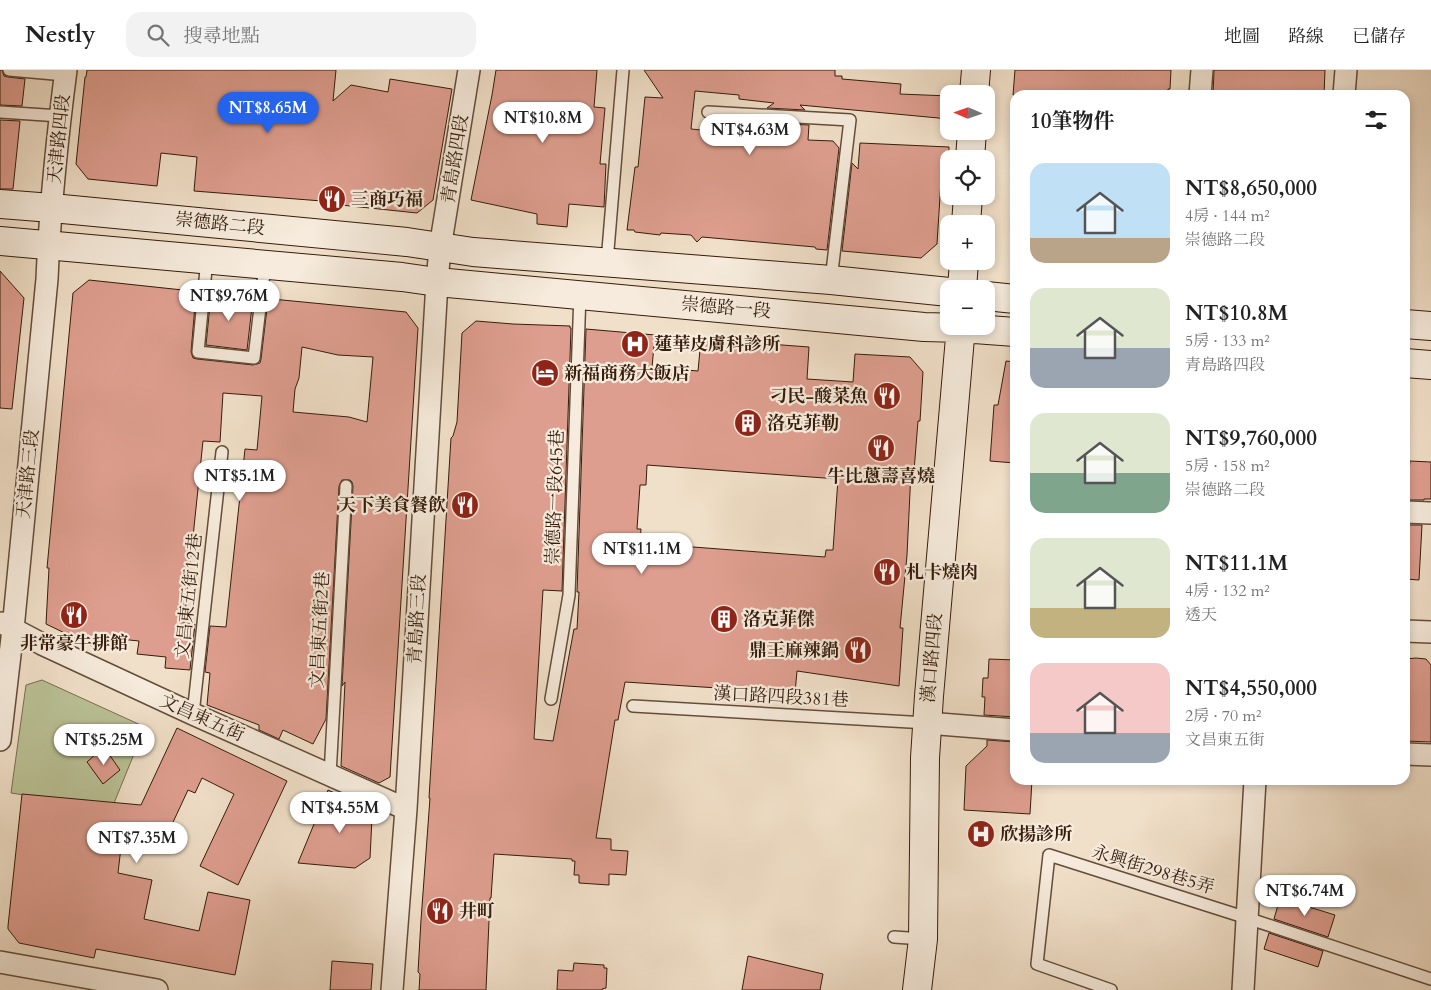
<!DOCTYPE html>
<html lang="zh-TW">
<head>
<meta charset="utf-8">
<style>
	body { margin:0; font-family:Cardo,"Noto Serif TC",serif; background:#f2f2f2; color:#222; height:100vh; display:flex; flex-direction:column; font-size:19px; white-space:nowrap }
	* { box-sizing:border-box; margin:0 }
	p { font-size:16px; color:#767676 }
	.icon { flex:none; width:28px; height:28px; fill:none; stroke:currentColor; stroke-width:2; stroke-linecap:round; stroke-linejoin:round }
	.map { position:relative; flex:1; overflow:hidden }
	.sheet { position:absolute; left:1010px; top:20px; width:400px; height:695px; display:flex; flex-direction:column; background:#fff; border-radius:15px; box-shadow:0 2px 8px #0003 }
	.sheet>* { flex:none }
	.needle { width:32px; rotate:272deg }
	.controls { position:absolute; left:940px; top:15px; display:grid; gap:10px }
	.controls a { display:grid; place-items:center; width:55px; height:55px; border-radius:10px; background:#fff; box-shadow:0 2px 8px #0003; font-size:25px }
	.price { position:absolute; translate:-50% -42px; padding:0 11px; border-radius:18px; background:#fff; color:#222; font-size:16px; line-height:32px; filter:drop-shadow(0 1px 2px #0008) }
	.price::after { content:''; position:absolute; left:50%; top:30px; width:15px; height:11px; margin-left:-8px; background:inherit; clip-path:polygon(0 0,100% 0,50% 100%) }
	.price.active { background:#2563eb; color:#fff }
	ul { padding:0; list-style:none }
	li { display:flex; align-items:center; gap:15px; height:125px; padding:0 20px }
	li span { display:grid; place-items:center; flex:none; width:140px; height:100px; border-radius:15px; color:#555 }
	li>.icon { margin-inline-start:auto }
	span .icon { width:60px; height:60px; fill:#fffc; stroke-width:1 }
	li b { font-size:21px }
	h2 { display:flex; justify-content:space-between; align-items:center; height:60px; padding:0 20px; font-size:21px }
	header { display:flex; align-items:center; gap:30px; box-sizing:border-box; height:70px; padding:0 25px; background:#fff; border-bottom:1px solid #e0e0e0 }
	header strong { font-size:24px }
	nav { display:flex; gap:28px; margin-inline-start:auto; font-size:18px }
	.search { width:350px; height:45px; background:#f2f2f2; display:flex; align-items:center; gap:12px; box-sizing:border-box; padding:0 18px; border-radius:15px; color:#767676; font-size:19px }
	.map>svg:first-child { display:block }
	.green { fill:#bac296; stroke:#786f50 }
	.building { fill:#de9e8f; stroke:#351c0b; fill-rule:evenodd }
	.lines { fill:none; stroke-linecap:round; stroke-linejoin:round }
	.lane-casing { stroke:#644d3a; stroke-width:14 }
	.street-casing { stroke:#644d3a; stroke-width:24 }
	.secondary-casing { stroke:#351c0b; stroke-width:30 }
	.lane { stroke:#f6ebdc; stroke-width:11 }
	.street { stroke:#f6ebdc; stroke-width:21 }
	.secondary { stroke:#f6ebdc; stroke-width:28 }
	.labels { text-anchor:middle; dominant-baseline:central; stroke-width:4.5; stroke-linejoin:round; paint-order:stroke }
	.street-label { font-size:18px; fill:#351c0b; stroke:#f6ebdc }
	.poi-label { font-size:18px; font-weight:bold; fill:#351c0b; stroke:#f6ebdc; text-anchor:start }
</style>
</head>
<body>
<header>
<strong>Nestly</strong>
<div class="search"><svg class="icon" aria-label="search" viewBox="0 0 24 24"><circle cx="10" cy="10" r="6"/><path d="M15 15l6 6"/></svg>搜尋地點</div>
<nav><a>地圖</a><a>路線</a><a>已儲存</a></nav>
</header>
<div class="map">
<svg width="1431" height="920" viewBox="0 0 1431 920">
	<rect width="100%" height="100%" fill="#f1e0c9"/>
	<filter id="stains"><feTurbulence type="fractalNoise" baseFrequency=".004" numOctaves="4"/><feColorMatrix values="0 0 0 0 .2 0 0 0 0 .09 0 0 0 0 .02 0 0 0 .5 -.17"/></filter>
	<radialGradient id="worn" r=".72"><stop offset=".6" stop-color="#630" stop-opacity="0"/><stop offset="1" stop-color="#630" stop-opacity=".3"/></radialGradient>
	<path class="green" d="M42 610 145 657 112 738 11 723 26 615Z"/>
	<path class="building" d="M0 0H2L4 6 8 7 25 9 22 36 0 35Z
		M87 0H336L333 31 351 15 388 22 390 9 452 19 433 130 417 143 322 133V131L194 121 197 87 161 83 157 116 88 109 76 94 85 7H86Z
		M496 0H597L594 37 605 38 600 94H606L604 137 569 134 567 157 537 154V144L471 130 492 25Z
		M644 0H835V6H842V9L901 14 900 24 949 26V49L800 35 805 40 767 38 774 33 739 29V25L695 21 691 59 732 63 748 52 809 55 808 70 833 71 839 78 827 180 816 179 815 177 702 167 697 172 691 165 661 163 660 165 635 162 634 160H627L635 97H638L645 27 663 28Z
		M1015 0H1171L1170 19H1168V25H1013Z
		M1214 0H1325L1324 25H1213Z
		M0 50 20 51 13 119H0Z
		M860 73 949 77V112L941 111 937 174 921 188 842 181 852 93 858 99Z
		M0 201 24 228 12 339 0 338Z
		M89 210 192 221V224H196L191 282 193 288 197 289 253 295 260 293 261 289 268 230H272V229L406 242 418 258 390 707 379 713 341 696 345 612 342 616 353 416 352 412 350 410H342L339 416 326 649 313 674 283 660 279 669 259 660V655L207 635 210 603 205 602 210 556 226 557 245 379 257 380 262 326 223 323 220 372 203 371 184 553 195 554 190 600 165 598 166 587 137 584 139 571 100 567 98 579 46 554 49 498H47L73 223ZM302 277 338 285 373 287 367 352 349 347 293 342 295 319 299 308Z
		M211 225 253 228 247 280 206 275Z
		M476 251 513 254 570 256V258H571L562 521 543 520 534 669 553 671 574 559H577L579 522H577L586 259 655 265 652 297 698 301 701 269 809 277 807 309 853 312 855 284 910 287 923 302 920 351H918L914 401H911L907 485 900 558H903L899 616 797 601 795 623 625 612 618 650H615L596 768 611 769V780L628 781 626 805 609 804V815L579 813V805H574L575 791H572V789L494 784 491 828H490L486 920H419L420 904 418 902 421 850 430 728H429L451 368 453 366 457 352 462 263ZM647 395 838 409 833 480H826L825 487 640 473 641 459H637L640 415H646Z
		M1006 291 1015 292V393L990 391 994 335H998Z
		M1410 391 1431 392V429H1424V430H1406Z
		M1405 455H1422L1419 510 1405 509Z
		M1416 588 1426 589 1431 595V672L1405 671V589Z
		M989 589 1015 590V647L984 645 985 627H982L983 608H988Z
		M177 658 287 711 238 815 200 796 234 724 202 708 195 723 188 720 161 778 123 760 118 803 152 810 144 849 199 861 208 822 250 830 235 905 96 879 94 888 19 873 8 859V856L22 724 141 735Z
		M987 670 1015 672V710H1032L1030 744 964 740 966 696 987 676Z
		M104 677 120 700 103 714 87 692Z
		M328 720 339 725V723L363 733 372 748 370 788 355 798 298 793Z
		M1280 828 1335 845 1328 867 1274 849Z
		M1269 863 1323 881 1318 897 1264 879Z
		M748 886 823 904 820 920H742Z
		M332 891 373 894 371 920H330Z
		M574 893 604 895V898H607L606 918 602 919V920H557L558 900 573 901Z"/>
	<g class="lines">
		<g class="lane-casing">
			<path id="lane" d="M9 0 65 5
				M0 42 60 46
				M708 42 850 50 831 210
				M207 189 198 282 254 288 265 195
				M607 192 623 0
				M551 629 569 525 580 224
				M633 636 927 653
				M193 644 222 382
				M330 705 346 416
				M894 867 923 869
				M1111 920 1037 894 1049 785 1247 848 1431 909"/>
		</g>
		<g class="street-casing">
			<path id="street" d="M1200 25 1202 0
				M1344 25 1346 0
				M1405 442 1431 443
				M2 553 42 574 193 644 406 739
				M1405 561 1431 562
				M927 653 1015 660
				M0 670 13 559 47 209C50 139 57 69 66 0
				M1405 684 1431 685
				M0 892 157 920
				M392 920 406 739 437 212 440 178 469 0
				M1243 920 1255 710"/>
		</g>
		<g class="secondary-casing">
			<path id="secondary" d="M974 24 976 0
				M970 89 972 61
				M0 134 52 138 407 172 473 182 831 210 949 222
				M966 154 968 126
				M0 171 402 207 437 212 924 257 961 258 1015 262
				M962 219 964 191
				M986 226 1015 229
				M1405 254 1431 256
				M1405 293 1431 295
				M917 920 923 869 925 688 929 626 961 256"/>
		</g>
		<use href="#lane" class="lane"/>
		<use href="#street" class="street"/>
		<use href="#secondary" class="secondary"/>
	</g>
	<defs>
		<g id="restaurant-disc" transform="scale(1.4375)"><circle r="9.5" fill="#8f2418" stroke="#f6ebdc"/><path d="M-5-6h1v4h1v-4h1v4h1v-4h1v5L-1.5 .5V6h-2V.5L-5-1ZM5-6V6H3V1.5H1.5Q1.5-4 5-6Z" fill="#fff"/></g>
		<g id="hospital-disc" transform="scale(1.4375)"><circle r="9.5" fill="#8f2418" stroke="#f6ebdc"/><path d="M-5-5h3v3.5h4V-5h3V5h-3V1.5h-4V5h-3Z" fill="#fff"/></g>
		<g id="hotel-disc" transform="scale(1.4375)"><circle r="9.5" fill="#8f2418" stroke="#f6ebdc"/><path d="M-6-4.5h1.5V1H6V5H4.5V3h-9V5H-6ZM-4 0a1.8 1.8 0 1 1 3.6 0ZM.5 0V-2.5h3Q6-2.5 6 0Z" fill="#fff"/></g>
		<g id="building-disc" transform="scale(1.4375)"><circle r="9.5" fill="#8f2418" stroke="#f6ebdc"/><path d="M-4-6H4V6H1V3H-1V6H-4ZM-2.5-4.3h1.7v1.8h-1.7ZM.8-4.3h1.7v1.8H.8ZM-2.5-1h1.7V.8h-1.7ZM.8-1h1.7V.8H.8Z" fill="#fff"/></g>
	</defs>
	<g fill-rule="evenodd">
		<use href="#restaurant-disc" x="332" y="129"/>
		<use href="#hospital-disc" x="635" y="274"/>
		<use href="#hotel-disc" x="545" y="303"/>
		<use href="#restaurant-disc" x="887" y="326"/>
		<use href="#building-disc" x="748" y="353"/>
		<use href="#restaurant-disc" x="881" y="378"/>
		<use href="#restaurant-disc" x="465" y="435"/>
		<use href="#restaurant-disc" x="887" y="502"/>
		<use href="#restaurant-disc" x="74" y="545"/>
		<use href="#building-disc" x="724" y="549"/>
		<use href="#restaurant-disc" x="858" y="580"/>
		<use href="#hospital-disc" x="981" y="764"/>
		<use href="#restaurant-disc" x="440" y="841"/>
	</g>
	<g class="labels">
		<g class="street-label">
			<text transform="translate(59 69) rotate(-84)">天津路四段</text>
			<text transform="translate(455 89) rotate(-81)">青島路四段</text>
			<text transform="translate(220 154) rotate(6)">崇德路二段</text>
			<text transform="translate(726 238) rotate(5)">崇德路一段</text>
			<text transform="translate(28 404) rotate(-84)">天津路三段</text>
			<text transform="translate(555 427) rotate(-88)">崇德路一段645巷</text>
			<text transform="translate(189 526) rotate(-84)">文昌東五街12巷</text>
			<text transform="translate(417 549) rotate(-87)">青島路三段</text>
			<text transform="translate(320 560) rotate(-87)">文昌東五街2巷</text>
			<text transform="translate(932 588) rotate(-85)">漢口路四段</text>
			<text transform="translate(781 627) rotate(3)">漢口路四段381巷</text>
			<text transform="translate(202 648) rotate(24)">文昌東五街</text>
			<text transform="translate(1153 800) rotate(17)">永興街298巷5弄</text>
		</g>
		<g class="poi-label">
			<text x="351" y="129">三商巧福</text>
			<text x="654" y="274">蓮華皮膚科診所</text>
			<text x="564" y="303">新福商務大飯店</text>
			<text x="868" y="326" text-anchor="end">刁民-酸菜魚</text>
			<text x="767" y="353">洛克菲勒</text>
			<text x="881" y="406" text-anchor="middle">牛比蔥壽喜燒</text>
			<text x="446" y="435" text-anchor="end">天下美食餐飲</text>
			<text x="906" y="502">札卡燒肉</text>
			<text x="743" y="549">洛克菲傑</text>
			<text x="74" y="573" text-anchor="middle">非常豪牛排館</text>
			<text x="839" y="580" text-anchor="end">鼎王麻辣鍋</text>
			<text x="1000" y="764">欣揚診所</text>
			<text x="459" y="841">井町</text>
		</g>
	</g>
	<rect width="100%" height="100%" filter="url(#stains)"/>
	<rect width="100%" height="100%" fill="url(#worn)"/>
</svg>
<div class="controls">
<a><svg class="needle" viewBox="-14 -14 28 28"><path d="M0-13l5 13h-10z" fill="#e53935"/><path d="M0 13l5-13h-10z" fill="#767676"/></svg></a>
<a><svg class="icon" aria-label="locate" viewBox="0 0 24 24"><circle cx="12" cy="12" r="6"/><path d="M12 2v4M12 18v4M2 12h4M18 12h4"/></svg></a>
<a>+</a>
<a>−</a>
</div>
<b class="price active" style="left:268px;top:64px">NT$8.65M</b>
<b class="price" style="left:543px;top:74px">NT$10.8M</b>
<b class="price" style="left:750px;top:86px">NT$4.63M</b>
<b class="price" style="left:229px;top:252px">NT$9.76M</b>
<b class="price" style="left:240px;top:432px">NT$5.1M</b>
<b class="price" style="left:642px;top:505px">NT$11.1M</b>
<b class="price" style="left:104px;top:696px">NT$5.25M</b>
<b class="price" style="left:340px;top:764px">NT$4.55M</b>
<b class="price" style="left:137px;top:794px">NT$7.35M</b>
<b class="price" style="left:1305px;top:847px">NT$6.74M</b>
<section class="sheet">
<h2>10筆物件<svg class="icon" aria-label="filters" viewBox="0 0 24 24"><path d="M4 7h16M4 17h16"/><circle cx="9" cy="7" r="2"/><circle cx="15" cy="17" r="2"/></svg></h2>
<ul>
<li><span style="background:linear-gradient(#bfe0f5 75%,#b9a48a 0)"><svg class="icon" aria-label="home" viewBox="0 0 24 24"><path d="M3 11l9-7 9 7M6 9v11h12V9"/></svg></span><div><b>NT$8,650,000</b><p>4房 · 144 m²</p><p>崇德路二段</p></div></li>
<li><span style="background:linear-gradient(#dfe7d0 60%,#9aa5b1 0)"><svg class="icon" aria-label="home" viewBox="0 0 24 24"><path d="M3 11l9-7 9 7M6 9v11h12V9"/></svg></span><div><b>NT$10.8M</b><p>5房 · 133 m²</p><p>青島路四段</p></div></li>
<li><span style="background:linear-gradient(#dfe7d0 60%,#7fa58c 0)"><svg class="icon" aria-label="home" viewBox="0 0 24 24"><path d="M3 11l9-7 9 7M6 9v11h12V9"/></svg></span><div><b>NT$9,760,000</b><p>5房 · 158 m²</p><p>崇德路二段</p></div></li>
<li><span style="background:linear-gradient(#dfe7d0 70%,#c2b280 0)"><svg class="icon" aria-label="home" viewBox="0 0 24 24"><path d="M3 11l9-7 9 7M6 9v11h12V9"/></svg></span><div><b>NT$11.1M</b><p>4房 · 132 m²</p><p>透天</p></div></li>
<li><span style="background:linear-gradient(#f6c9c9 70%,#9aa5b1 0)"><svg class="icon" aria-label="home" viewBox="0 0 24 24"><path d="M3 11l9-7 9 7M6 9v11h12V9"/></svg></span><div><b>NT$4,550,000</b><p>2房 · 70 m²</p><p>文昌東五街</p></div></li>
</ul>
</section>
</div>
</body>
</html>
